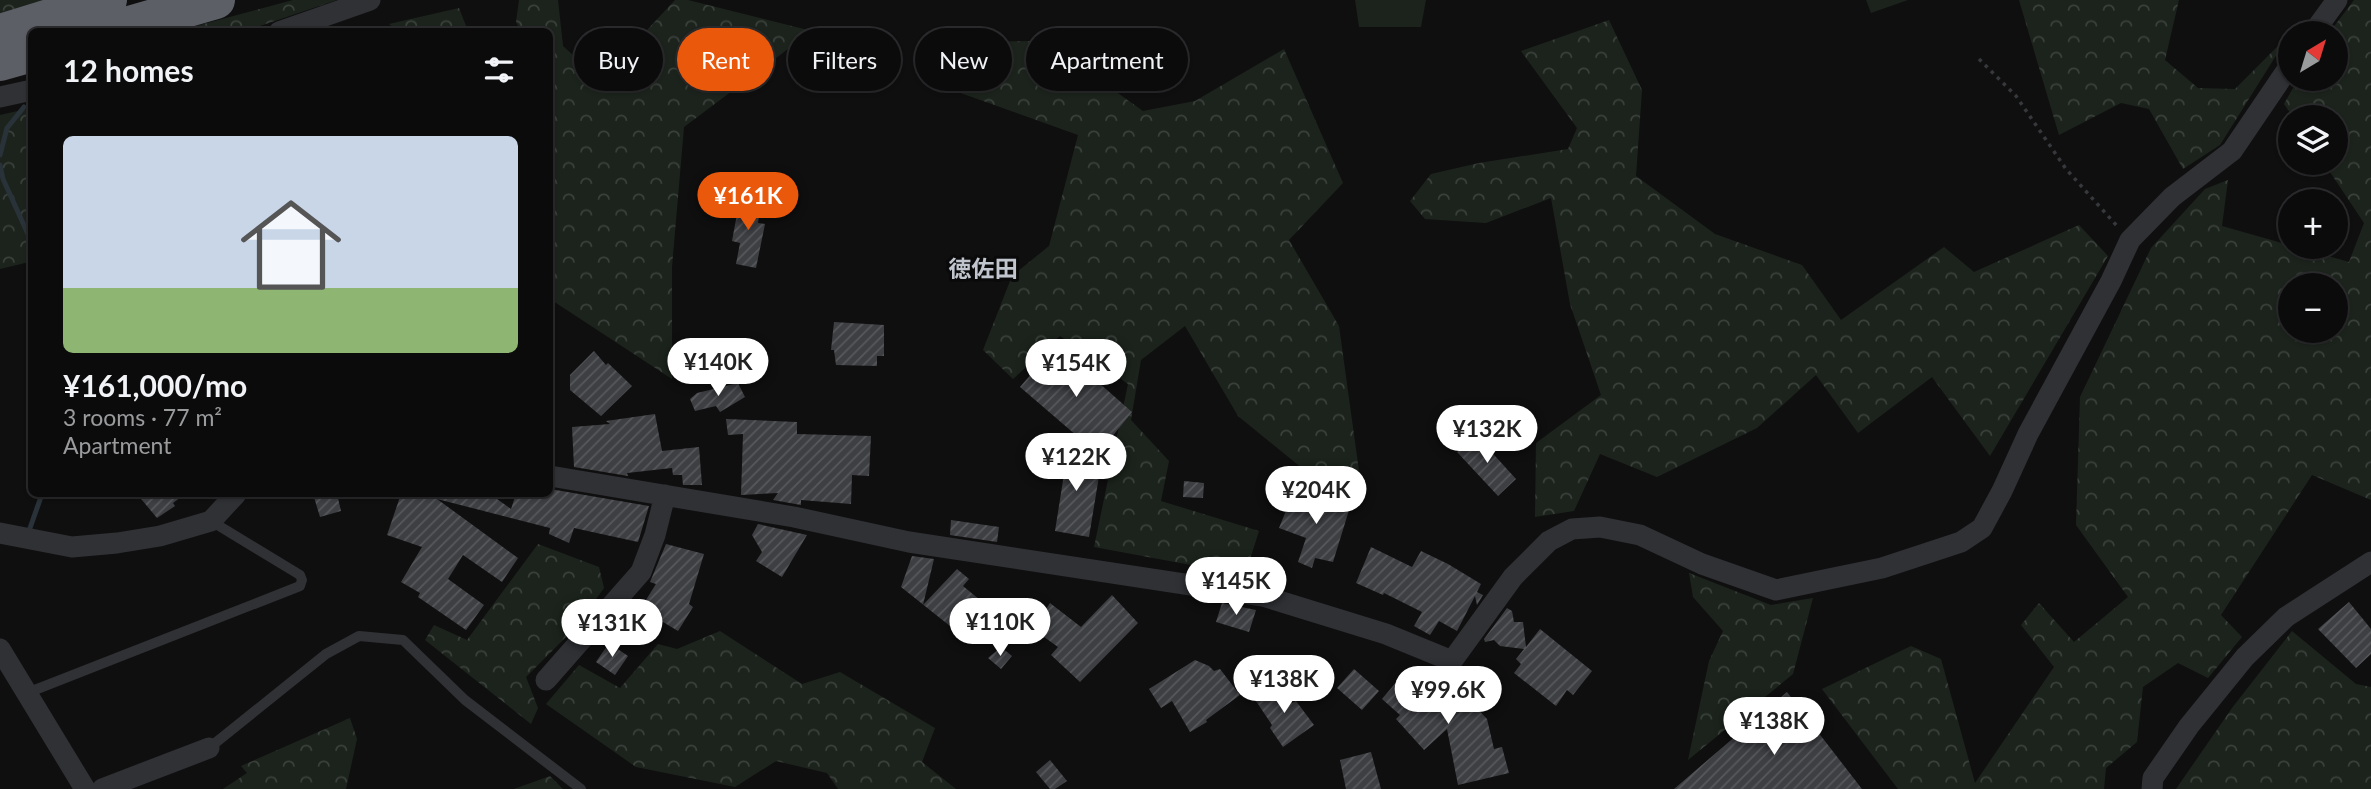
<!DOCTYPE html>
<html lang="en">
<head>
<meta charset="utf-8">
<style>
	body { margin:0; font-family:Lato,"Noto Sans JP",sans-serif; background:#141415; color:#f1f3f6; height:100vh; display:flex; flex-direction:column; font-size:26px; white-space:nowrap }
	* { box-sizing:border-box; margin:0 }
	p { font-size:23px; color:#9a9b9d }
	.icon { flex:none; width:38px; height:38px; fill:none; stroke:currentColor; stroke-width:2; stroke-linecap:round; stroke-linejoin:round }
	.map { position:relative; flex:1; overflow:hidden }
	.drawer { position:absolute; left:28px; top:28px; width:525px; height:469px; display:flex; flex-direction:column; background:#0b0b0c; border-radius:10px; box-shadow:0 2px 5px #0004,0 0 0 2px #2b2b2d }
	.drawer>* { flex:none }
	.top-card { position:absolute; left:574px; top:28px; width:665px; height:63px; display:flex; gap:14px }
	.needle { width:46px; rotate:38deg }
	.tools { position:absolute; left:2278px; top:21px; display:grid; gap:14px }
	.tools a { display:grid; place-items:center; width:70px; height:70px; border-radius:50%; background:#0b0b0c; box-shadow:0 2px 5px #0004,0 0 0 2px #2b2b2d; font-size:35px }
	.price { position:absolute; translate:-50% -60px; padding:0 16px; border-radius:24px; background:#fff; color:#222; font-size:23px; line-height:46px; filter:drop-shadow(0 2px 4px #0008) }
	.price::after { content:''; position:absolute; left:50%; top:42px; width:21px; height:16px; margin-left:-10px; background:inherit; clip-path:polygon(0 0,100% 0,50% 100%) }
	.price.current { background:#ea580c; color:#fff }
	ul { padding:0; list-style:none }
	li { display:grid; align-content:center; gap:14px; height:371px; padding:0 35px }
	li+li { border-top:2px solid #2b2b2d }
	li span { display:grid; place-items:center; height:217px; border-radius:10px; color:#555 }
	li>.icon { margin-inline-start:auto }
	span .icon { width:126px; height:126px; fill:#fffc; stroke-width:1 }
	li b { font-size:30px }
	h2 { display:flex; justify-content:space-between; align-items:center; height:84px; padding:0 35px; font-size:30px }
	.tag { padding:0 24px; border-radius:32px; background:#0b0b0c; box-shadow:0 2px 5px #0004,0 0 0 2px #2b2b2d; font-size:24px; line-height:63px }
	.tag.current { background:#ea580c; color:#fff }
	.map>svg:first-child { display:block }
	.grass { fill:#1c231c }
	.forest { fill:url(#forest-crowns); fill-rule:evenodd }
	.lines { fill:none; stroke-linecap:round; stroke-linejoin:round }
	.stream { stroke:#293238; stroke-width:5 }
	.building { fill:url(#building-hatch) }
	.path { stroke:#36383c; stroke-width:3.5; stroke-dasharray:3.5 5; stroke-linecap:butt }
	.lane { stroke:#303135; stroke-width:10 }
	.street { stroke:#303135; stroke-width:21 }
	.highway { stroke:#5d5f66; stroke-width:38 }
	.labels { text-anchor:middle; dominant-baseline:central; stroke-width:6; stroke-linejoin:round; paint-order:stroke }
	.quarter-label { font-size:23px; font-weight:bold; fill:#c1c5cd; stroke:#0a0a0b }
</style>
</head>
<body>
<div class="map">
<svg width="2371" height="789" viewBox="0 0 2371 789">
	<defs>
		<pattern id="forest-crowns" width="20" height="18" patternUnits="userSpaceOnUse" patternTransform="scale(1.75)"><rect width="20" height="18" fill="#1c231c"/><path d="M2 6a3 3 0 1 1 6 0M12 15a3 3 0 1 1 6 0" fill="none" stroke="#3a403b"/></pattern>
		<pattern id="building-hatch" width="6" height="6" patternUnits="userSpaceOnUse" patternTransform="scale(1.75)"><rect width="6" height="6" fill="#3e3f43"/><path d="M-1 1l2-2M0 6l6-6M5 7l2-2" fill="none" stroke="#57585c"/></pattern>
	</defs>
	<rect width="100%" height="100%" fill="#0f0f10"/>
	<path class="grass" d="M1355 0H1426L1421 27H1359Z
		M1866 0H1908L1871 13Z"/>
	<path class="forest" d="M0 0H59L0 19Z
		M293 0H337L245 31H177Z
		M519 0H558L563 46 588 69 618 61 675 0H688L812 31 684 127 672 267V379L550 299V97L555 92 550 82V32L521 31 516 22Z
		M2019 0H2179L2165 60 2198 88 2235 89 2289 35 2220 145 2183 169 2149 109 2121 103 2059 135Z
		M2354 0H2371V500L2312 475 2221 615 2242 637 2208 678 2178 663 2143 687 2137 742 2106 768 2104 789H1898L1822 689 1911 646 1941 659 1975 783 2054 667 2021 625 2039 603 2074 642 2128 597 2076 525 2080 397 2151 248 2205 189 2228 180 2222 226 2349 262 2364 223 2324 163H2336V117H2293L2284 104 2298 79H2336V33H2329ZM2291 285H2336V331H2291Z
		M459 8 468 31H398L389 24Z
		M1609 20 1642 90 1636 176 1715 234 1802 265 1841 320 1944 247 1974 272 2079 225 2108 256 1990 456 1932 377 1858 433 1816 375 1757 428 1657 477 1600 454 1574 511 1535 517 1536 443 1601 395 1570 304 1551 198 1486 223 1425 219 1410 201 1431 174 1479 163 1568 149 1577 128 1521 51Z
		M1045 41 1143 111 1195 101 1284 49 1343 183 1289 240 1339 326 1359 471 1303 469 1238 416 1185 326 1141 360 1131 420 1169 461 1161 501 1259 531 1245 575 1094 547 1128 384 1060 336 1013 379 983 350 1012 276 1049 246 1078 135 958 92 935 58 963 42Z
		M31 108V188H26L29 262 0 269V115Z
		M538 544 599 567 604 588 576 627 526 677 538 708 531 724 425 640 434 625 467 640Z
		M1689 573 1771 605 1813 598 1793 674 1688 760 1709 661 1723 631 1693 597Z
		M720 631 802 684 840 672 935 728 922 762 956 789H838L827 773 776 761 735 787 636 767 546 704 579 665 620 688 658 644 677 649Z
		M2292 631 2356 684 2371 687V789H2176L2232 708Z
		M350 718 357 739 346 789H223L247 773 241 766Z
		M550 776 563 789H514Z"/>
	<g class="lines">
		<path class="stream" d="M0 155 7 128 24 107
			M0 165 3 179 32 243
			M30 528 42 494"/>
	</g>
	<path class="building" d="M735 198 761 203 758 223 765 224 756 268 736 264 740 243 732 241 737 214 733 213Z
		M834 322 884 325V356H877V366L836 365 834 350H831Z
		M1056 345 1132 412 1098 454 1020 387Z
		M594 351 606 365 608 363 632 386 601 416 570 390V375Z
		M738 383 745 397 720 412 716 406 695 411 690 399 697 393Z
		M655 414 662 451 699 447 702 485H683L682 475H673L672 468 627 473 628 476 574 467 572 427 610 424 606 421Z
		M726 419 797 422V434L871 436 869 476 852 475 851 504 801 500V505L773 500 778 493 741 495 743 434 728 435Z
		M1476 435 1516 479 1498 496 1457 452Z
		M1058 447 1095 457 1082 473 1099 476 1089 537 1055 531 1065 468 1054 465Z
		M1184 481 1204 483 1203 498 1183 497Z
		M550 489 649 506 638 542 574 528 569 543 549 534 550 528 437 499 518 558 502 582 463 555 448 579 484 605 466 630 418 597 420 593 401 582 422 547 387 535 401 494H429L435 498V494H490L511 509 516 494H550Z
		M1294 491 1318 500 1319 497 1350 507 1333 562 1315 558 1312 568 1298 562 1306 538 1279 528Z
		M137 494H185L173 503 175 506 157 518Z
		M313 494H337L341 511 320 517Z
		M951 520 999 527 997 542 950 535Z
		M758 524 807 535 782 577 756 561 762 552 752 535Z
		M666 544 704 554 689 604 693 607 678 631 658 619 654 625 637 614 656 584 650 582Z
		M1371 547 1412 567 1421 551 1448 564 1481 584 1477 592 1483 595 1477 605 1475 596 1457 631 1439 621 1430 635 1414 626 1422 612 1384 593 1383 595 1356 583Z
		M912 556 934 559 923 605 957 569 969 579 963 586 980 600 955 630 901 587Z
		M1112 595 1138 623 1080 682 1051 655 1058 647 1033 629 1050 603 1081 627Z
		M2349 602 2371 629V654L2356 668 2318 629Z
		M1222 603 1256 610 1249 632 1216 622Z
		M1507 608 1512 611 1514 622H1523L1526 647 1540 629 1592 671 1573 695 1567 690 1556 706 1514 673 1521 664 1516 659 1524 649 1500 646 1494 640 1485 642 1484 639Z
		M609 643 628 656 615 675 596 662Z
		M1001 647 1012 656 1001 669 988 658Z
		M1195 660 1209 666 1214 671 1220 669 1240 695 1206 720 1207 722 1190 732 1172 701 1161 708 1149 689Z
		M1354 669 1379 691 1362 710 1337 688Z
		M1442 673 1472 707 1474 705 1487 719 1494 749 1502 747 1509 773 1458 785 1447 729 1424 750 1396 719 1400 715 1382 699 1403 674 1423 692Z
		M1280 683 1292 703 1296 701 1314 725 1283 747 1270 728 1272 725 1256 701Z
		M1787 692 1862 789H1674Z
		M1371 752 1381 789H1346L1340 760Z
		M1050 760 1067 781 1055 789H1050L1036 772Z"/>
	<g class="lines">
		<path class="path" d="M1979 59 2016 96 2066 169 2117 226"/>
		<path class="lane" d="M27 693 300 586 302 580 300 575 211 521
			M209 748 326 654 359 636 403 640 465 700 581 789"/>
		<path class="street" d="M279 32 370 0
			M2313 33 2337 0
			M0 97 32 90
			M550 476 794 517 909 542 1263 596 1386 634 1452 661 1513 577 1549 541 1572 529 1600 527 1640 535 1702 564 1776 590 1882 568 1961 542 1982 528 2002 491 2028 434 2111 281 2130 240 2172 197 2232 151 2291 64
			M0 533 72 547 117 543 160 536 211 521 236 494
			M0 649 85 789
			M546 680 641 572 655 535 665 495
			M102 789 209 748
			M2152 789 2153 778 2189 726 2245 657 2286 617 2371 562"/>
		<path class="highway" d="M105 32 216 0
			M0 33 108 0
			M0 62 32 53"/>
	</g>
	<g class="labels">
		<g class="quarter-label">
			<text x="983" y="268">徳佐田</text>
		</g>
	</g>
</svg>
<div class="tools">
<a><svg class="needle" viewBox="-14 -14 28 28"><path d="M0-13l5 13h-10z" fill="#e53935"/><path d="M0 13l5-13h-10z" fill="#9a9b9d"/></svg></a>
<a><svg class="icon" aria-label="layers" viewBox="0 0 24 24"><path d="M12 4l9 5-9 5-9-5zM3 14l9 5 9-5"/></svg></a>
<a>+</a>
<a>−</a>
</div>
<b class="price current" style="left:748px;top:232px">¥161K</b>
<b class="price" style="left:718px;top:398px">¥140K</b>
<b class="price" style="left:1076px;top:399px">¥154K</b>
<b class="price" style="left:1487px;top:465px">¥132K</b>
<b class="price" style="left:1076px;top:493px">¥122K</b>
<b class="price" style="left:1316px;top:526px">¥204K</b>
<b class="price" style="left:1236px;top:617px">¥145K</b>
<b class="price" style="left:1000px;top:658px">¥110K</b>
<b class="price" style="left:612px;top:659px">¥131K</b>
<b class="price" style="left:1284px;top:715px">¥138K</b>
<b class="price" style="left:1448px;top:726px">¥99.6K</b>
<b class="price" style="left:1774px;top:757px">¥138K</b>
<div class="top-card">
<a class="tag">Buy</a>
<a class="tag current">Rent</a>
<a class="tag">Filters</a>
<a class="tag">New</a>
<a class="tag">Apartment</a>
</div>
<section class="drawer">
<h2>12 homes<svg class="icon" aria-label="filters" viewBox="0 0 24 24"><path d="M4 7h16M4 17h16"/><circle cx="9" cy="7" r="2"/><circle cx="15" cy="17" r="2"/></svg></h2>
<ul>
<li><span style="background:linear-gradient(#c9d6e8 70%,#8fb573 0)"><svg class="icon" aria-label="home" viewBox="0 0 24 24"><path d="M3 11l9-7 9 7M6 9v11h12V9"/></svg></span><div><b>¥161,000/mo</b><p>3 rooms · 77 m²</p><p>Apartment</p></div></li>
</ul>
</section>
</div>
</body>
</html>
